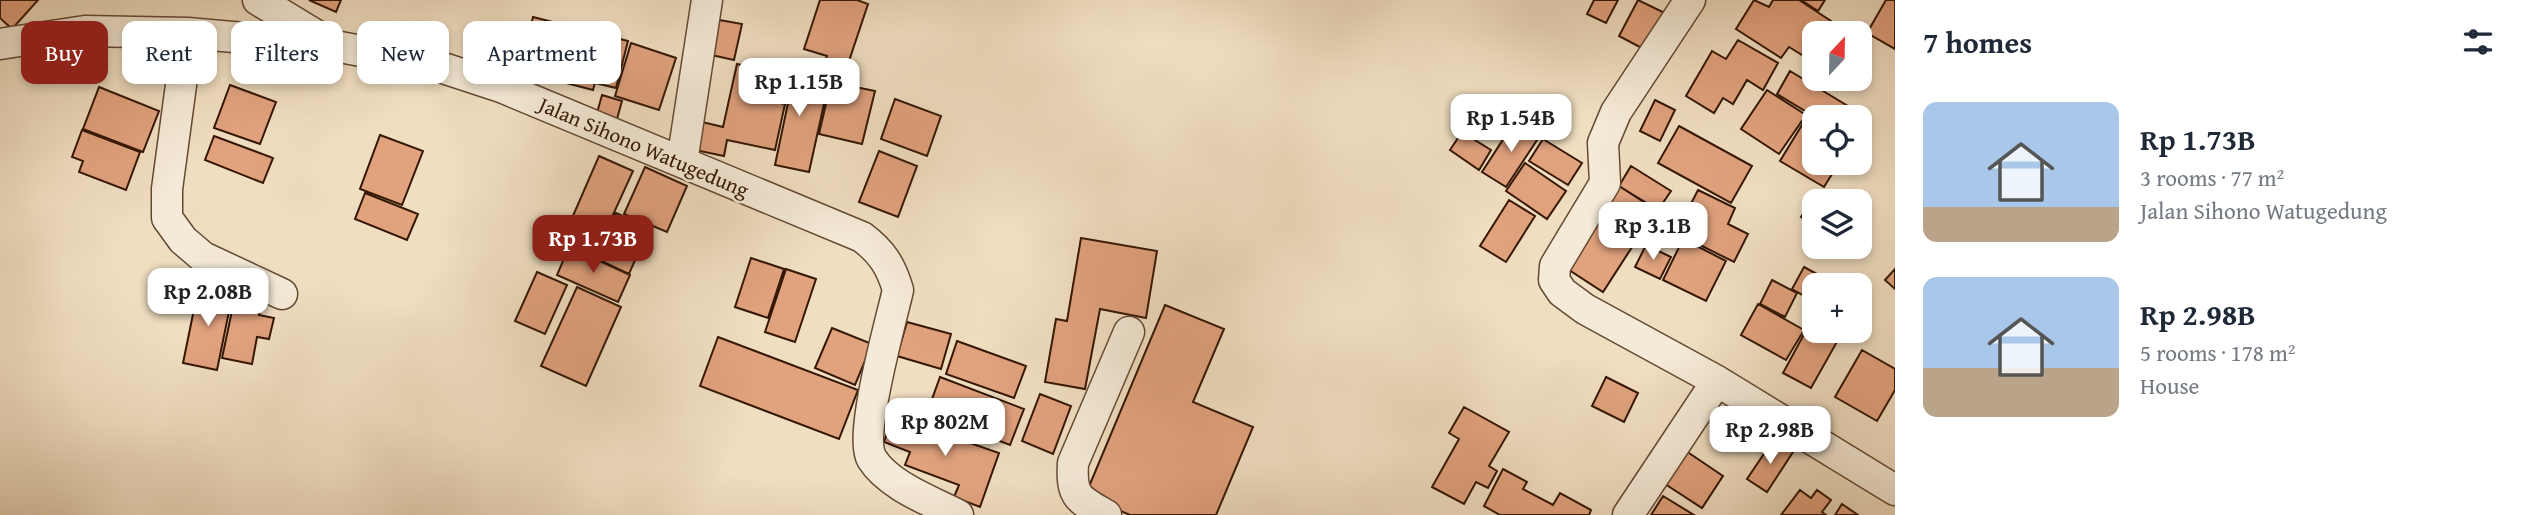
<!DOCTYPE html>
<html lang="en">
<head>
<meta charset="utf-8">
<style>
	body { margin:0; font-family:"Gentium Book Plus",serif; background:#f2f2f3; color:#1f2937; height:100vh; display:flex; flex-direction:column; font-size:26px; white-space:nowrap }
	* { box-sizing:border-box; margin:0 }
	p { font-size:23px; color:#747a83 }
	.icon { flex:none; width:38px; height:38px; fill:none; stroke:currentColor; stroke-width:2; stroke-linecap:round; stroke-linejoin:round }
	.map { position:relative; flex:1; overflow:hidden }
	.panel { display:flex; flex-direction:column; background:#fff; width:630px }
	.panel>* { flex:none }
	.banner { position:absolute; left:21px; top:21px; width:665px; height:63px; display:flex; gap:14px }
	.needle { width:46px; rotate:22deg }
	.tools { position:absolute; left:1802px; top:21px; display:grid; gap:14px }
	.tools a { display:grid; place-items:center; width:70px; height:70px; border-radius:14px; background:#fff; box-shadow:0 4px 10px #0003; font-size:35px }
	.price { position:absolute; translate:-50% -60px; padding:0 16px; border-radius:14px; background:#fff; color:#222; font-size:23px; line-height:46px; filter:drop-shadow(0 2px 4px #0008) }
	.price::after { content:''; position:absolute; left:50%; top:42px; width:21px; height:16px; margin-left:-10px; background:inherit; clip-path:polygon(0 0,100% 0,50% 100%) }
	.price.active { background:#8f2418; color:#fff }
	ul { padding:0; list-style:none }
	li { display:flex; align-items:center; gap:21px; height:175px; padding:0 28px }
	li span { display:grid; place-items:center; flex:none; width:196px; height:140px; border-radius:14px; color:#555 }
	li>.icon { margin-inline-start:auto }
	span .icon { width:84px; height:84px; fill:#fffc; stroke-width:1 }
	li b { font-size:30px }
	h2 { display:flex; justify-content:space-between; align-items:center; height:84px; padding:0 28px; font-size:30px }
	.pill { padding:0 24px; border-radius:14px; background:#fff; box-shadow:0 4px 10px #0003; font-size:24px; line-height:63px }
	.pill.active { background:#8f2418; color:#fff }
	main { display:flex; flex:1; min-height:0 }
	.map>svg:first-child { display:block }
	.building { fill:#e1a27e; stroke:#351704; stroke-width:2 }
	.lines { fill:none; stroke-linecap:round; stroke-linejoin:round }
	.minor-casing { stroke:#644933; stroke-width:33 }
	.minor { stroke:#f5ead7; stroke-width:30 }
	.labels { text-anchor:middle; dominant-baseline:central; stroke-width:5; stroke-linejoin:round; paint-order:stroke }
	.street-label { font-size:21px; fill:#351704; stroke:#f5ead7 }
</style>
</head>
<body>
<main>
<div class="map">
<svg width="1895" height="515" viewBox="0 0 1895 515">
	<rect width="100%" height="100%" fill="#f0dec1"/>
	<filter id="stains"><feTurbulence type="fractalNoise" baseFrequency=".00286" numOctaves="4"/><feColorMatrix values="0 0 0 0 .2 0 0 0 0 .09 0 0 0 0 .02 0 0 0 .5 -.17"/></filter>
	<radialGradient id="worn" r=".72"><stop offset=".6" stop-color="#630" stop-opacity="0"/><stop offset="1" stop-color="#630" stop-opacity=".3"/></radialGradient>
	<path class="building" d="M0 0H38L12 29 0 18Z
		M309 0H341L336 12Z
		M820 0H857L868 4 843 79 822 72 827 56 804 49Z
		M1594 0H1618L1606 23 1587 14Z
		M1638 0 1671 16 1651 53 1619 36Z
		M1754 0 1769 7 1773 0H1799L1834 23 1827 33H1815V53L1810 60 1789 47 1781 58 1736 29Z
		M1801 0H1825L1818 11Z
		M1886 0H1895V49L1867 33Z
		M533 17 628 41 616 88 595 83 593 90 543 77 548 55 525 49Z
		M714 19 742 24 734 60 707 54Z
		M1738 40 1778 63 1763 90 1747 80 1733 104 1723 98 1714 113 1686 96 1712 51 1726 59Z
		M631 43 676 58 659 110 615 96Z
		M737 64 774 72 768 100 785 104 775 150 727 140 724 156 695 150 702 122 723 127Z
		M777 70 829 81 809 172 775 165 788 103 772 99Z
		M1790 71 1848 106 1842 117H1815L1777 94Z
		M831 82 875 91 862 144 819 134Z
		M230 85 276 102 260 144 214 128Z
		M99 87 159 111 143 152 83 129Z
		M1767 90 1806 115 1779 154 1741 129Z
		M602 95 622 101 615 126 595 120Z
		M895 99 941 116 927 156 881 139Z
		M1655 100 1675 110 1660 141 1640 131Z
		M1808 115 1815 119V163H1839L1824 187 1780 161Z
		M1515 121 1539 137 1506 187 1482 172Z
		M1679 126 1752 166 1731 203 1658 163Z
		M82 130 140 152 126 190 79 172 83 161 72 157Z
		M1462 132 1491 150 1479 170 1450 150Z
		M380 135 423 151 402 205 360 189Z
		M214 136 273 158 263 183 205 160Z
		M1543 139 1582 163 1568 185 1529 161Z
		M879 151 917 166 898 217 859 202Z
		M599 156 633 171 602 239 569 225Z
		M1525 163 1566 191 1547 219 1506 191Z
		M1631 166 1671 191 1658 210 1619 186Z
		M645 167 687 186 667 232 624 214Z
		M1619 186 1656 210 1603 292 1566 268Z
		M1698 190 1735 208 1728 224 1748 234 1734 262 1676 233Z
		M1820 190 1837 201H1815V226L1801 217Z
		M365 193 418 214 407 240 355 219Z
		M1509 200 1535 216 1506 262 1480 246Z
		M616 213 649 228 629 274 595 258Z
		M1081 238 1157 251 1146 318 1100 309 1085 389 1045 382 1056 319 1067 321Z
		M1683 239 1726 261 1706 301 1663 280Z
		M1646 245 1671 257 1660 279 1635 267Z
		M569 247 630 275 618 302 557 275Z
		M751 258 784 269 768 318 735 307Z
		M1804 267 1837 285H1815V302L1792 289Z
		M786 269 816 279 795 342 765 332Z
		M1895 269V289L1885 280Z
		M537 272 567 285 545 334 515 321Z
		M1772 280 1797 293 1785 317 1760 304Z
		M199 285 233 292 217 370 183 363Z
		M577 287 621 307 586 386 541 366Z
		M236 292 262 297 259 315 274 318 269 339 257 337 252 364 222 358Z
		M1758 304 1804 330 1786 360 1741 335Z
		M1165 305 1224 329 1193 402 1253 427 1216 515H1130L1085 496Z
		M1815 314V331H1843L1811 388 1783 373Z
		M907 322 951 334 941 369 897 356Z
		M832 328 872 344 855 385 815 368Z
		M718 337 858 390 839 439 700 386Z
		M957 341 1026 366 1014 398 946 374Z
		M1862 350 1895 369V390L1877 421 1835 397Z
		M940 377 1024 409 1010 445 927 413Z
		M1606 377 1638 393 1624 422 1592 406Z
		M1040 394 1071 406 1053 454 1022 441Z
		M1464 407 1509 432 1489 466 1497 471 1488 488 1476 482 1464 504 1432 487 1459 439 1449 433Z
		M893 416 999 453 980 507 954 497 959 485 905 465 910 452 884 442Z
		M1774 439 1793 452 1767 492 1747 479Z
		M1683 449 1723 476 1702 508 1662 482Z
		M1503 469 1527 482 1523 489 1553 505 1560 493 1591 510 1589 515H1500L1484 506Z
		M1800 490 1811 498 1817 490 1831 500 1822 512 1826 515H1781Z
		M1663 496 1694 515H1651Z
		M1842 504 1858 515H1835Z"/>
	<g class="lines">
		<g class="minor-casing">
			<path id="minor" d="M258 0 329 43
				M1690 0 1616 112 1603 143 1605 183 1555 266 1554 280 1562 292 1585 309 1717 381 1895 490
				M188 33 167 189V218L183 240 203 257 282 294
				M0 44 85 31 188 33 335 46 434 65 501 87 862 237C882 252 891 266 898 290 891 321 858 436 872 459 889 486 931 501 958 515
				M682 162 707 0
				M1106 515C1078 499 1071 497 1073 463L1129 332
				M1628 515 1717 381"/>
		</g>
		<use href="#minor" class="minor"/>
	</g>
	<g class="labels">
		<g class="street-label">
			<text transform="translate(644 147) rotate(23)">Jalan Sihono Watugedung</text>
		</g>
	</g>
	<rect width="100%" height="100%" filter="url(#stains)"/>
	<rect width="100%" height="100%" fill="url(#worn)"/>
</svg>
<div class="tools">
<a><svg class="needle" viewBox="-14 -14 28 28"><path d="M0-13l5 13h-10z" fill="#e53935"/><path d="M0 13l5-13h-10z" fill="#747a83"/></svg></a>
<a><svg class="icon" aria-label="locate" viewBox="0 0 24 24"><circle cx="12" cy="12" r="6"/><path d="M12 2v4M12 18v4M2 12h4M18 12h4"/></svg></a>
<a><svg class="icon" aria-label="layers" viewBox="0 0 24 24"><path d="M12 4l9 5-9 5-9-5zM3 14l9 5 9-5"/></svg></a>
<a>+</a>
</div>
<b class="price" style="left:799px;top:118px">Rp 1.15B</b>
<b class="price" style="left:1511px;top:154px">Rp 1.54B</b>
<b class="price" style="left:1653px;top:262px">Rp 3.1B</b>
<b class="price active" style="left:593px;top:275px">Rp 1.73B</b>
<b class="price" style="left:208px;top:328px">Rp 2.08B</b>
<b class="price" style="left:945px;top:458px">Rp 802M</b>
<b class="price" style="left:1770px;top:466px">Rp 2.98B</b>
<div class="banner">
<a class="pill active">Buy</a>
<a class="pill">Rent</a>
<a class="pill">Filters</a>
<a class="pill">New</a>
<a class="pill">Apartment</a>
</div>
</div>
<section class="panel">
<h2>7 homes<svg class="icon" aria-label="filters" viewBox="0 0 24 24"><path d="M4 7h16M4 17h16"/><circle cx="9" cy="7" r="2"/><circle cx="15" cy="17" r="2"/></svg></h2>
<ul>
<li><span style="background:linear-gradient(#a9c7e8 75%,#b9a48a 0)"><svg class="icon" aria-label="home" viewBox="0 0 24 24"><path d="M3 11l9-7 9 7M6 9v11h12V9"/></svg></span><div><b>Rp 1.73B</b><p>3 rooms · 77 m²</p><p>Jalan Sihono Watugedung</p></div></li>
<li><span style="background:linear-gradient(#a9c7e8 65%,#b9a48a 0)"><svg class="icon" aria-label="home" viewBox="0 0 24 24"><path d="M3 11l9-7 9 7M6 9v11h12V9"/></svg></span><div><b>Rp 2.98B</b><p>5 rooms · 178 m²</p><p>House</p></div></li>
</ul>
</section>
</main>
</body>
</html>
